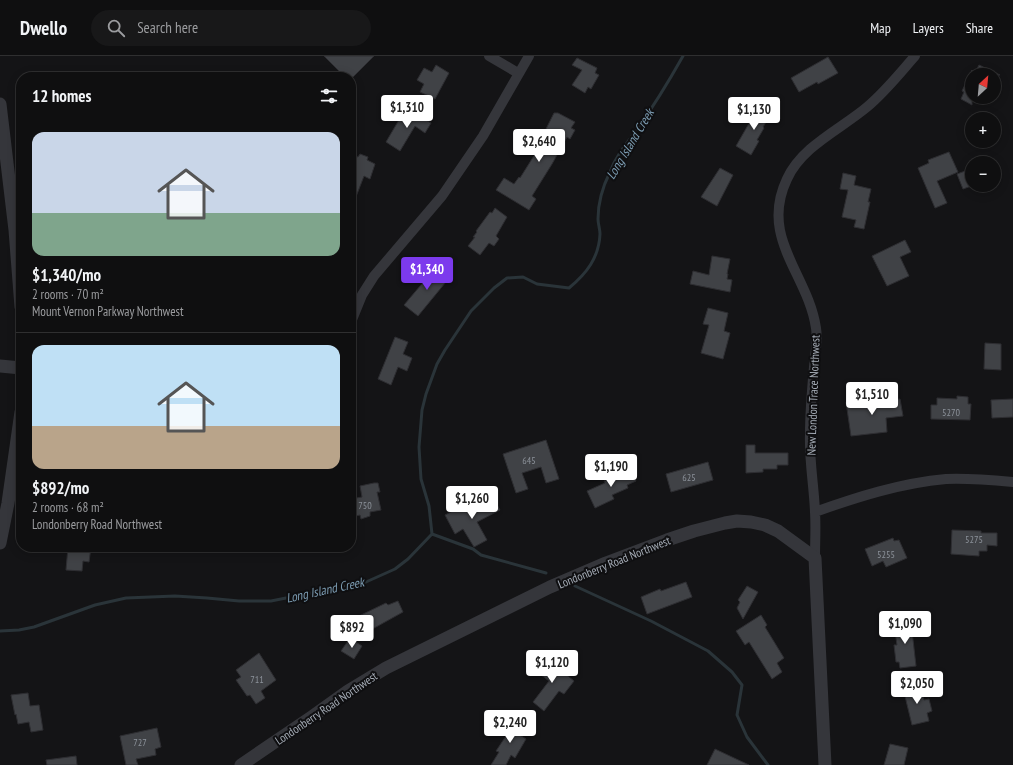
<!DOCTYPE html>
<html lang="en">
<head>
<meta charset="utf-8">
<style>
	body { margin:0; font-family:"PT Sans Narrow",sans-serif; background:#181819; color:#f1f3f6; height:100vh; display:flex; flex-direction:column; font-size:15px; white-space:nowrap }
	* { box-sizing:border-box; margin:0 }
	p { font-size:13px; color:#9b9c9f }
	.icon { flex:none; width:22px; height:22px; fill:none; stroke:currentColor; stroke-width:2; stroke-linecap:round; stroke-linejoin:round }
	.map { position:relative; flex:1; overflow:hidden }
	.details { position:absolute; left:16px; top:16px; width:340px; height:480px; display:flex; flex-direction:column; background:#0f0f10; border-radius:16px; box-shadow:0 2px 10px #0003,0 0 0 1px #2f2f30 }
	.details>* { flex:none }
	.needle { width:26px; rotate:26deg }
	.tools { position:absolute; left:965px; top:12px; display:grid; gap:8px }
	.tools a { display:grid; place-items:center; width:36px; height:36px; border-radius:50%; background:#0f0f10; box-shadow:0 2px 10px #0003,0 0 0 1px #2f2f30; font-size:20px }
	.price { position:absolute; translate:-50% -34px; padding:0 9px; border-radius:4px; background:#fff; color:#222; font-size:13px; line-height:26px; filter:drop-shadow(0 1px 2px #0008) }
	.price::after { content:''; position:absolute; left:50%; top:24px; width:12px; height:9px; margin-left:-6px; background:inherit; clip-path:polygon(0 0,100% 0,50% 100%) }
	.price.selected { background:#7c3aed; color:#fff }
	ul { padding:0; list-style:none }
	li { display:grid; align-content:center; gap:8px; height:212px; padding:0 16px }
	li+li { border-top:1px solid #2f2f30 }
	li span { display:grid; place-items:center; height:124px; border-radius:12px; color:#555 }
	li>.icon { margin-inline-start:auto }
	span .icon { width:72px; height:72px; fill:#fffc; stroke-width:1 }
	li b { font-size:17px }
	h2 { display:flex; justify-content:space-between; align-items:center; height:48px; padding:0 16px; font-size:17px }
	header { display:flex; align-items:center; gap:24px; box-sizing:border-box; height:56px; padding:0 20px; background:#0f0f10; border-bottom:1px solid #2f2f30 }
	header strong { font-size:19px }
	nav { display:flex; gap:22px; margin-inline-start:auto; font-size:14px }
	.search { width:280px; height:36px; background:#181819; display:flex; align-items:center; gap:10px; box-sizing:border-box; padding:0 14px; border-radius:22px; color:#9b9c9f; font-size:15px }
	.map>svg:first-child { display:block }
	.lines { fill:none; stroke-linecap:round; stroke-linejoin:round }
	.stream { stroke:#2a3439; stroke-width:3 }
	.building { fill:#404246; stroke:#2e2e32 }
	.minor { stroke:#35363b; stroke-width:10 }
	.tertiary { stroke:#35363b; stroke-width:13 }
	.labels { text-anchor:middle; dominant-baseline:central; stroke-width:4; stroke-linejoin:round; paint-order:stroke }
	.number-label { font-size:10px; fill:#8c929a }
	.street-label { font-size:12px; fill:#a5acb6; stroke:#0f0f11 }
	.water-label { font-size:13px; font-style:italic; fill:#7c9cb2; stroke:#0f0f11 }
</style>
</head>
<body>
<header>
<strong>Dwello</strong>
<div class="search"><svg class="icon" aria-label="search" viewBox="0 0 24 24"><circle cx="10" cy="10" r="6"/><path d="M15 15l6 6"/></svg>Search here</div>
<nav><a>Map</a><a>Layers</a><a>Share</a></nav>
</header>
<div class="map">
<svg width="1013" height="709" viewBox="0 0 1013 709">
	<rect width="100%" height="100%" fill="#141416"/>
	<g class="lines">
		<path class="stream" d="M432 478 473 493 481 499 546 517
			M575 530 651 565 708 595 732 616 742 629 737 659 747 681 768 709
			M0 575 19 574 34 571 95 549 126 542 175 540 207 542 239 545H271L366 526 395 513 408 503 432 478 429 450 421 423 419 391 422 354 426 338 437 308 445 294 471 255 494 232 507 222 523 221 537 228 569 232C586 218 599 202 600 178 600 173 598 168 598 163 598 148 603 130 610 116 616 100 626 88 636 75 653 51 669 25 683 0"/>
	</g>
	<path class="building" d="M324 0H374L353 21H345Z
		M828 1 838 17 818 28 817 26 799 36 791 22Z
		M577 2 597 12 595 17 599 19 591 33 588 31 585 37 572 29 582 14 572 9Z
		M436 9 449 17 435 43 420 36 424 28 417 24 424 12 432 16Z
		M979 9 1000 19H974Z
		M972 14V49L961 43 964 36 962 35Z
		M759 50 772 57 763 71 764 72 757 84 759 85 751 99 736 90Z
		M406 52 431 67 425 77 415 70 400 95 386 86Z
		M554 57H558L575 66 571 72 575 74 570 83 567 81 552 108 532 140 536 143 529 154 496 134 504 122 514 128 519 121 520 122 537 95 547 74 546 73Z
		M949 96 958 116 937 125 947 147 935 152 918 112 929 107 928 104Z
		M360 98 368 101 367 104 375 108 370 123 364 120 352 151 351 99 358 101Z
		M720 112 733 119 717 150 701 141Z
		M968 114 972 123V129H974L963 133 957 118Z
		M843 117 856 120 854 129 871 133 868 146H870L864 173 854 171 856 164 842 161 848 134 840 133Z
		M495 152 507 161 496 180 499 183 494 190 489 187 480 199 468 190 475 181H473L477 176 476 175 490 156 492 157Z
		M905 184 911 196 900 201 909 220 887 230 872 200Z
		M712 200 730 203 727 218H728L727 223 732 224 730 236 690 228 693 215 709 219Z
		M437 210 450 221 418 260 404 249Z
		M708 252 728 257 724 275 730 277 723 303 701 297 709 269 703 268Z
		M395 281 408 286 403 298 412 302 407 315 398 311 391 329 378 323Z
		M985 287 1001 288V314L984 313Z
		M957 340 968 341V348H971L970 364 931 363V349H937V342L957 343Z
		M900 343 903 360 886 362 887 376 851 380 846 346 858 345V348Z
		M1013 343V361L992 362 991 344Z
		M546 384 559 423 546 427 541 411 522 417 528 433 516 437 503 398Z
		M746 389H755V397H788V409H777V413H763V416L746 417Z
		M708 406 713 424 671 436 666 418Z
		M630 413 636 425 627 429 628 432 612 439 614 443 595 452 587 435 605 427 604 425Z
		M374 427H378L380 436H377L381 454 370 456V460L361 463 360 459 351 461V443L362 441 360 430Z
		M493 442 500 454 477 466 487 484 474 491 463 473 455 478 445 459 457 453 459 455 474 446 476 451Z
		M952 474 981 475V477H997V490L987 489V495H979V500L951 498Z
		M893 482 894 485 899 484 907 502 886 511 883 505 872 510 865 493Z
		M68 491H91L89 506 83 505 82 515 66 514Z
		M686 526 692 541 647 558 641 541 660 533 661 535Z
		M747 530 758 536 743 563 737 552 740 546 738 544Z
		M398 545 403 556 367 576 359 560 386 547 388 549Z
		M761 559 767 569 765 571 784 602 777 607 782 616 772 623 749 586 745 589 736 575Z
		M911 566 916 610 900 612 899 606H896L894 589H897L894 568Z
		M350 582 362 590 354 603 341 595Z
		M259 597 276 624 261 635 265 642 256 648 250 639 247 640 236 624 241 621 236 614Z
		M546 602 574 625 564 638 559 635 544 655 533 646 549 625 536 615Z
		M920 628 924 644 929 643 932 655 927 657 929 665 912 669 903 632Z
		M28 637 30 650 39 649 43 674 31 676 29 666 18 668 16 658 15 659 11 639Z
		M509 663H521L520 679 526 683 515 702 511 699 506 709H491L499 696 496 695 508 677Z
		M157 672 161 691 155 693 156 699 136 703 138 709H126L120 680Z
		M890 688 908 692 904 709H884Z
		M715 693 749 709H707Z
		M76 700 77 709H47L46 704Z"/>
	<g class="lines">
		<path class="minor" d="M489 0 518 17
			M351 266 362 239 374 220 442 140 483 80 529 0
			M815 456C857 441 901 427 946 423 968 422 991 424 1013 426
			M815 502C815 486 816 471 815 456 814 430 809 404 810 378 810 355 812 333 814 311 815 298 818 285 816 272 808 218 759 182 787 123 802 90 841 73 867 51 885 36 900 17 915 0"/>
		<path class="tertiary" d="M0 48 15 174 21 251
			M0 310 21 312
			M0 487 8 447 21 356
			M241 709 313 660 348 635 386 612 550 531 606 507 667 484 694 475 725 467 737 465 751 466 765 469 778 475 815 502 825 709"/>
	</g>
	<g class="labels">
		<g class="number-label">
			<text x="951" y="356">5270</text>
			<text x="529" y="404">645</text>
			<text x="689" y="421">625</text>
			<text x="365" y="449">750</text>
			<text x="974" y="483">5275</text>
			<text x="886" y="498">5255</text>
			<text x="257" y="623">711</text>
			<text x="140" y="686">727</text>
		</g>
		<g class="street-label">
			<text transform="translate(813 339) rotate(-88)">New London Trace Northwest</text>
			<text transform="translate(614 506) rotate(-22)">Londonberry Road Northwest</text>
			<text transform="translate(326 652) rotate(-34)">Londonberry Road Northwest</text>
		</g>
		<g class="water-label">
			<text transform="translate(630 88) rotate(-59)">Long Island Creek</text>
			<text transform="translate(325 534) rotate(-12)">Long Island Creek</text>
		</g>
	</g>
</svg>
<div class="tools">
<a><svg class="needle" viewBox="-14 -14 28 28"><path d="M0-13l5 13h-10z" fill="#e53935"/><path d="M0 13l5-13h-10z" fill="#9b9c9f"/></svg></a>
<a>+</a>
<a>−</a>
</div>
<b class="price" style="left:407px;top:73px">$1,310</b>
<b class="price" style="left:754px;top:75px">$1,130</b>
<b class="price" style="left:539px;top:107px">$2,640</b>
<b class="price selected" style="left:427px;top:235px">$1,340</b>
<b class="price" style="left:872px;top:360px">$1,510</b>
<b class="price" style="left:611px;top:432px">$1,190</b>
<b class="price" style="left:472px;top:464px">$1,260</b>
<b class="price" style="left:905px;top:589px">$1,090</b>
<b class="price" style="left:352px;top:593px">$892</b>
<b class="price" style="left:552px;top:628px">$1,120</b>
<b class="price" style="left:917px;top:649px">$2,050</b>
<b class="price" style="left:510px;top:688px">$2,240</b>
<section class="details">
<h2>12 homes<svg class="icon" aria-label="filters" viewBox="0 0 24 24"><path d="M4 7h16M4 17h16"/><circle cx="9" cy="7" r="2"/><circle cx="15" cy="17" r="2"/></svg></h2>
<ul>
<li><span style="background:linear-gradient(#c9d6e8 65%,#7fa58c 0)"><svg class="icon" aria-label="home" viewBox="0 0 24 24"><path d="M3 11l9-7 9 7M6 9v11h12V9"/></svg></span><div><b>$1,340/mo</b><p>2 rooms · 70 m²</p><p>Mount Vernon Parkway Northwest</p></div></li>
<li><span style="background:linear-gradient(#bfe0f5 65%,#b9a48a 0)"><svg class="icon" aria-label="home" viewBox="0 0 24 24"><path d="M3 11l9-7 9 7M6 9v11h12V9"/></svg></span><div><b>$892/mo</b><p>2 rooms · 68 m²</p><p>Londonberry Road Northwest</p></div></li>
</ul>
</section>
</div>
</body>
</html>
